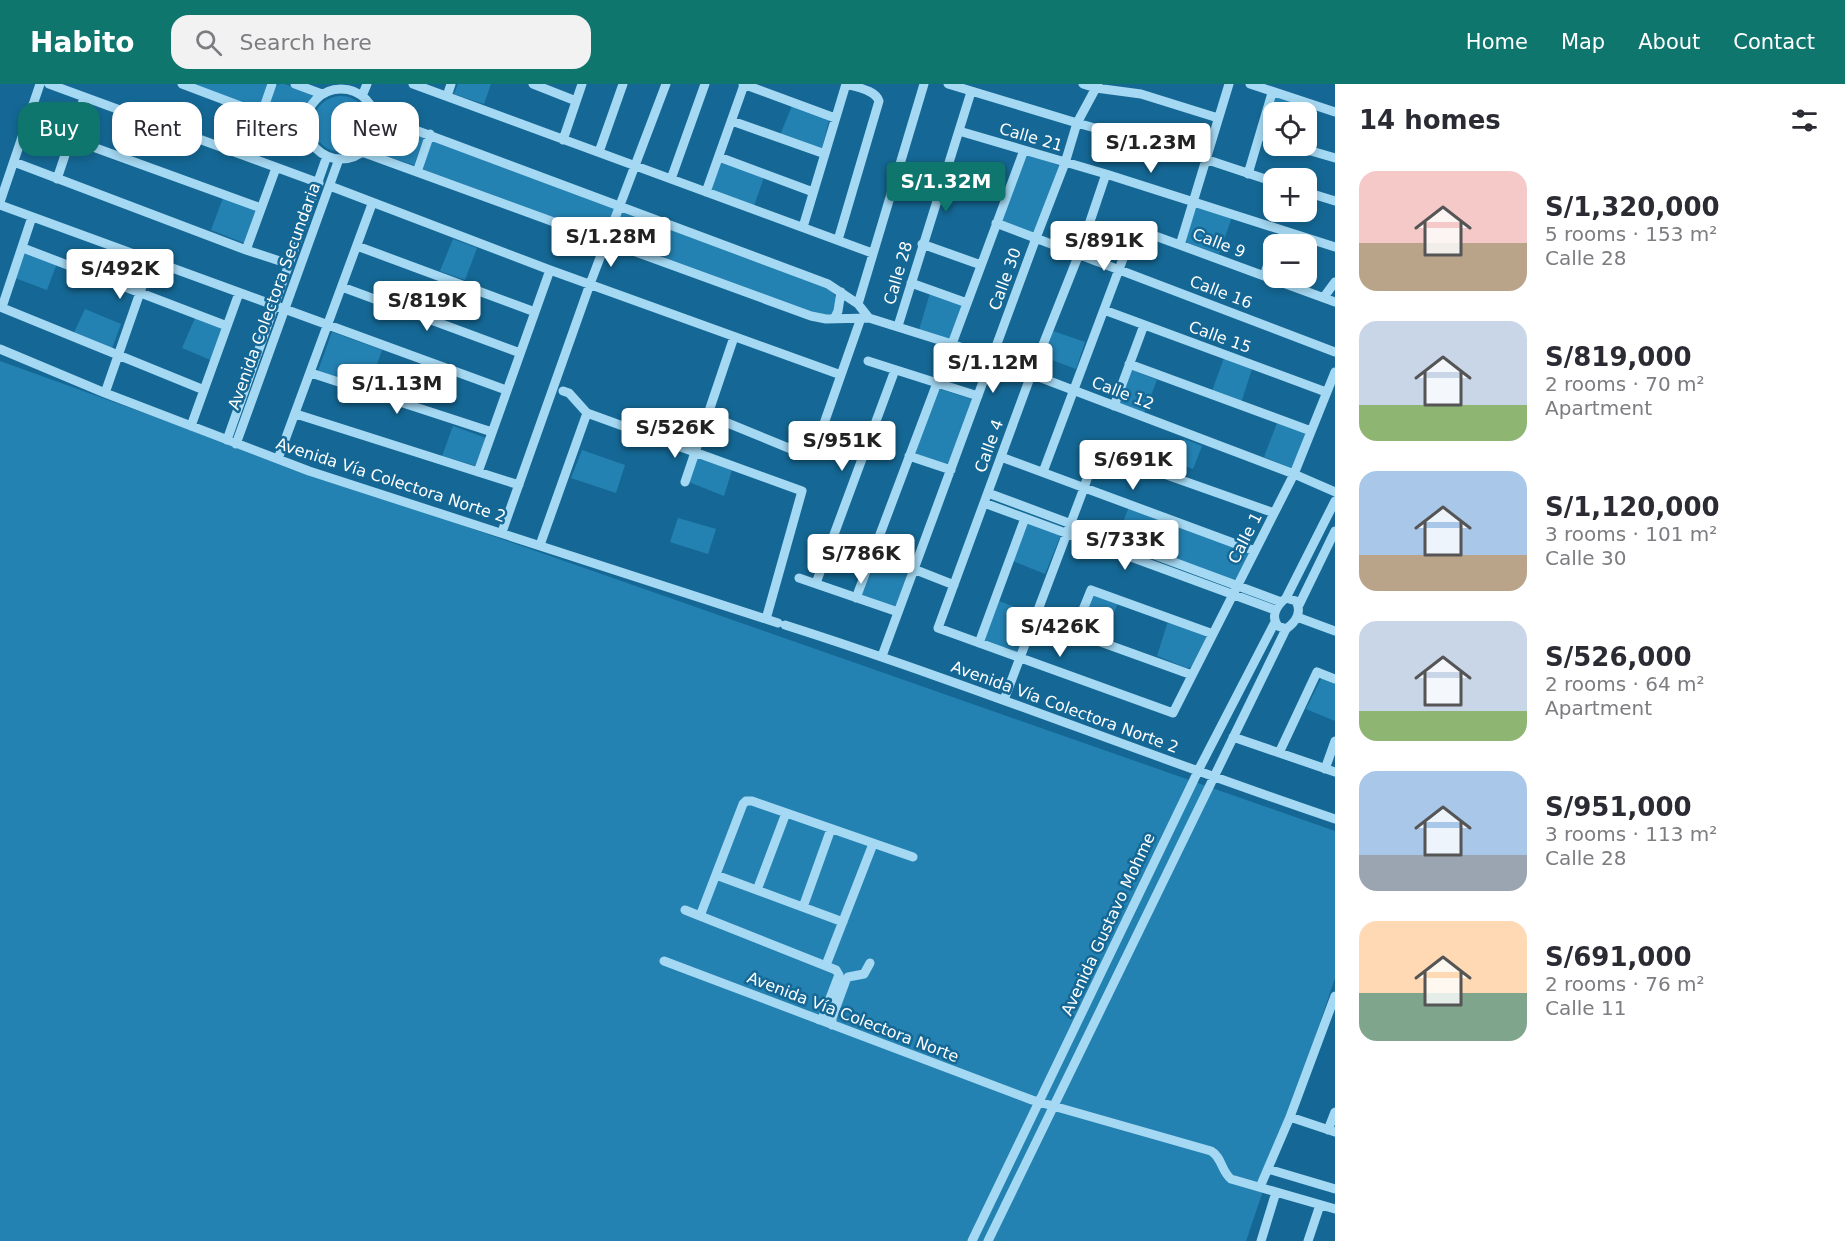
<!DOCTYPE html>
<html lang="en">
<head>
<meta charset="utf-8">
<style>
	body { margin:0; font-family:"DejaVu Sans",sans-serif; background:#f2f2f3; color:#2b2b33; height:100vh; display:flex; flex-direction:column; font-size:22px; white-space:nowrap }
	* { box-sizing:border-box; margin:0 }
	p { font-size:20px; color:#7c7c81 }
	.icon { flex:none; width:33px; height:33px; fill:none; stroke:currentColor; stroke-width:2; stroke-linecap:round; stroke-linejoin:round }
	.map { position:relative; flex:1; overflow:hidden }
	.side { display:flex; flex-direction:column; background:#fff; width:510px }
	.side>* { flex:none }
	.guide { position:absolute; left:18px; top:18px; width:570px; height:54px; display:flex; gap:12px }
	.fabs { position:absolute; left:1263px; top:18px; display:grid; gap:12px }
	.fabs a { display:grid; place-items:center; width:54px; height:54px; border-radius:12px; background:#fff; box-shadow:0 3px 9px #0003; font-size:30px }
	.price { position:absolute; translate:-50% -51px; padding:0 14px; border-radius:6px; background:#fff; color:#222; font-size:20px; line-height:39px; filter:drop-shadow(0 2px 3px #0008) }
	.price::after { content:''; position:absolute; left:50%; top:36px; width:18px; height:14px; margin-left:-9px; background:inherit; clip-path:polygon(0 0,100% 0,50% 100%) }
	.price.on { background:#0f766e; color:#fff }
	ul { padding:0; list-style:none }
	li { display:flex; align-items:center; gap:18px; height:150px; padding:0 24px }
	li span { display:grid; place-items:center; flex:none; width:168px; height:120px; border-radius:18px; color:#555 }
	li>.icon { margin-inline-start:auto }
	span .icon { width:72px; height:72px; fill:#fffc; stroke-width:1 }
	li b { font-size:26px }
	h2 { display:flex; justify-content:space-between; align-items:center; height:72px; padding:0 24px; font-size:26px }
	.pill { padding:0 21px; border-radius:18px; background:#fff; box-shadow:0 3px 9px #0003; font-size:21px; line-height:54px }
	.pill.on { background:#0f766e; color:#fff }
	header { display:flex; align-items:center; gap:36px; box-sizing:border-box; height:84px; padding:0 30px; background:#0f766e; color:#fff }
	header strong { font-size:28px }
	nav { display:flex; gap:33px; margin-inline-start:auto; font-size:21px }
	.search { width:420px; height:54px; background:#f2f2f3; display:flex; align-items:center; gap:15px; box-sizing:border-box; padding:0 21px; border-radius:18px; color:#7c7c81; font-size:22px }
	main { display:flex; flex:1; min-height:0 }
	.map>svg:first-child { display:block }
	.green { fill:#2482b2 }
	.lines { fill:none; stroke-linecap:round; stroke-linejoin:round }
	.minor { stroke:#a5d8f2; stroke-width:9 }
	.labels { text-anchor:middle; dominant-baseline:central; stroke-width:5; stroke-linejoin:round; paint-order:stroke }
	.street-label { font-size:16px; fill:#fff; stroke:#156895 }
</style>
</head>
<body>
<header>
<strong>Habito</strong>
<div class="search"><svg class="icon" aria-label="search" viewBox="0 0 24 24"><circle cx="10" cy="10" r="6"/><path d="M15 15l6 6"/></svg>Search here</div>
<nav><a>Home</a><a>Map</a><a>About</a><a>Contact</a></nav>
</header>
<main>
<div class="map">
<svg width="1335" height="1157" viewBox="0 0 1335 1157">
	<rect width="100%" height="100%" fill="#156895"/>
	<path class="green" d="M191 0H270L260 23 256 24Z
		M279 0H285L316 12 306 27 304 42 270 29 268 26 276 2Z
		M458 0H491L484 20 454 10Z
		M1275 12 1316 24 1307 54 1306 28H1274L1273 49 1265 46Z
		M313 40a28 28 0 1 1 56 0a28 28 0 1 1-56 0Z
		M792 22 829 36 822 65 780 51Z
		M384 38 421 51 424 54 414 81 374 68 381 52Z
		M432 57 615 125 604 151H600L425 86 423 85Z
		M1028 70 1060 82 1035 149 1002 139 1001 134 1025 71Z
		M722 77 764 93 754 122 712 107 711 103 720 79Z
		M223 114 257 126 244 159 211 146Z
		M1196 123 1232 133 1219 170 1187 159 1185 155Z
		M623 128H626L826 202 834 210 839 220 831 230 820 232 614 157 612 154 620 131Z
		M453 155 477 164 465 196 440 187Z
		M24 167 57 179 47 206 15 194Z
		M930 209 961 220 962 224 950 255 946 256 919 246Z
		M85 225 121 240 111 267 73 251Z
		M196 232 225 243 213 277 182 264Z
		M1053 247 1085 258 1076 285 1044 273Z
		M332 248 382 266 369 303 318 287Z
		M1224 274 1252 285 1241 319 1212 307Z
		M0 277 230 360 1335 747V894L1246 1157H0Z
		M1130 285 1157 296 1144 329 1118 319Z
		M940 305 971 315 972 317 950 380 946 381 918 372 915 367 937 307Z
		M1277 339 1306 349 1293 385 1264 373Z
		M453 342 486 354 476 382 442 372Z
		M1184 355 1202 362 1193 385 1176 379Z
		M582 366 625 381 616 409 571 394Z
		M698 373 732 386 724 412 689 398Z
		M1129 423 1247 467 1248 471 1235 497 1117 453Z
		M678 434 716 445 708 470 670 458Z
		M1029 439 1059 450 1060 453 1045 490 1013 477 1026 441Z
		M877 476 908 488 896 523 863 513 861 510 874 477Z
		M1092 510 1118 518 1105 553 1081 545 1079 542Z
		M999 517 1031 529 1017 568 984 557Z
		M1168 537 1205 551 1206 554 1191 583 1187 584 1157 572Z
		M1322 593 1335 598V637L1306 625Z"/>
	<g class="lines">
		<path class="minor" d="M49 0 319 99
			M182 0 307 47
			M295 0 322 10
			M413 0 872 169
			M533 0 576 17
			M743 0 835 34
			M948 0 1077 39 1205 75 1274 98
			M1083 0 1096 4 1141 10 1218 34
			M1250 0 1335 28
			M306 40a35 35 0 1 1 70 0a35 35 0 1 1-70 0Z
			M362 12 367 0
			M447 12 451 0
			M262 29 272 0
			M375 31 828 200 858 220 869 234
			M732 37 825 70
			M959 47 1106 90 1335 163
			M1260 51 1274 55
			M71 55 261 124
			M563 56 582 0
			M1294 62 1335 74
			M362 68 811 232 826 235 869 234 952 260 1294 390 1335 408
			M599 68 623 0
			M719 73 813 108
			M14 78 246 166 289 180
			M417 88 430 50
			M1106 90 1079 170 1031 291 938 544 1173 629 1294 390 1335 288
			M1248 90 1272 9
			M57 95 84 14
			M671 95 705 0
			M330 102 550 186 841 291
			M706 108 744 1
			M1306 108 1335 117
			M0 118 40 0
			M0 121 506 306
			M996 139 1335 268
			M803 143 846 0
			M838 156 879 17C875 6 858 4 847 0
			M922 160 981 181
			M1180 161 1229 0
			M357 162 535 228
			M23 164 227 242
			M246 166 276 84
			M1264 192 1274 162
			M911 199 967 219
			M342 203 520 269
			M1324 213 1335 198
			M858 220 924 0
			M0 223 204 306
			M2 223 32 133
			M1104 226 1326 308
			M834 235 838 227 841 208
			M898 242 971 8
			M952 260 1024 66
			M0 265 105 309 309 387 778 539
			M868 277 978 312
			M1129 280 1311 347
			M311 289 492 348
			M563 307 569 309 587 329 802 407 766 535
			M105 309 151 177
			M1114 322 1144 241
			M296 330 519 401
			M708 331 791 365 810 369 814 365 821 348 861 234
			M191 342 239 209
			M227 356 327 72
			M236 360 339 75
			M909 372 951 386
			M1001 373 1255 467
			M278 375 372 120
			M478 388 550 186
			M1043 388 1133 148 1139 146 1335 218
			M685 398 734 253
			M988 409 1281 518
			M984 419 1275 526
			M502 448 590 200 666 0
			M540 461 587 329
			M873 469 954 501
			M799 494 898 528
			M816 499 895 286
			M856 514 937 299
			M1286 514 1335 417
			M1286 514 1296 517C1302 528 1296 538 1286 545L1278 542C1270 532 1277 521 1286 514Z
			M1299 521 1335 447
			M1297 533 1335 547
			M1034 534 1192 591
			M785 541C970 600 1151 673 1335 735
			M1074 548 1091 506 1213 550
			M979 559 1025 434
			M882 572 1036 154 1065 79 1077 39 1098 0
			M1004 616 1084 404 1095 370 1099 367 1274 429
			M1233 653 1335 688
			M1279 669 1317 588 1335 595
			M1325 685 1335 657
			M716 791 843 838
			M757 806 786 729
			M803 823 831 745
			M685 826 836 886 839 891 837 896 822 935 819 936
			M700 832 743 720 746 717H752L913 773
			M664 877 1032 1016 1211 1067C1222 1073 1221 1087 1231 1095L1335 1125
			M826 881 873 760
			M832 941V934L846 896 848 893 864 890 870 879
			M1290 1033 1335 1048
			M1328 1046 1335 1028
			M1268 1085 1335 1105
			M1260 1103 1290 1033 1335 912
			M972 1157 1201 681 1275 538
			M988 1157 1286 545
			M1261 1157 1276 1108
			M1308 1157 1320 1121"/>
	</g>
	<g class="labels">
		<g class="street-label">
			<text transform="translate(1031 53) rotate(16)">Calle 21</text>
			<text transform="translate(1219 159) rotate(21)">Calle 9</text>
			<text transform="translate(898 189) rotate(-74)">Calle 28</text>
			<text transform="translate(1005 195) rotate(-70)">Calle 30</text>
			<text transform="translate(1221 208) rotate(21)">Calle 16</text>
			<text transform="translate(274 212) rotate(-70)">Avenida Colectora Secundaria</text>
			<text transform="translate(1220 253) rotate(20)">Calle 15</text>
			<text transform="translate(1123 309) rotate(21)">Calle 12</text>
			<text transform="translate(989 362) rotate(-70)">Calle 4</text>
			<text transform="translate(391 396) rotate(18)">Avenida Vía Colectora Norte 2</text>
			<text transform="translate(1245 454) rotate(-63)">Calle 1</text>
			<text transform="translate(1065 623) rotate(20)">Avenida Vía Colectora Norte 2</text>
			<text transform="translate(1108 840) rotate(-65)">Avenida Gustavo Mohme</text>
			<text transform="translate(853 933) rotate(21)">Avenida Vía Colectora Norte</text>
		</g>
	</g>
</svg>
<div class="fabs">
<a><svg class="icon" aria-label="locate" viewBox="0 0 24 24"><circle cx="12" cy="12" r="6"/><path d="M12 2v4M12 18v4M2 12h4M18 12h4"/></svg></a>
<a>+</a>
<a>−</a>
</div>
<b class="price" style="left:1151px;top:90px">S/1.23M</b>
<b class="price on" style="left:946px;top:129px">S/1.32M</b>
<b class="price" style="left:611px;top:184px">S/1.28M</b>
<b class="price" style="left:1104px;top:188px">S/891K</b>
<b class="price" style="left:120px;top:216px">S/492K</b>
<b class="price" style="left:427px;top:248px">S/819K</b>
<b class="price" style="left:993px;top:310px">S/1.12M</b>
<b class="price" style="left:397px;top:331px">S/1.13M</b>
<b class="price" style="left:675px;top:375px">S/526K</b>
<b class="price" style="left:842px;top:388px">S/951K</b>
<b class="price" style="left:1133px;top:407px">S/691K</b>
<b class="price" style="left:1125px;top:487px">S/733K</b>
<b class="price" style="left:861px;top:501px">S/786K</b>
<b class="price" style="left:1060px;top:574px">S/426K</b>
<div class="guide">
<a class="pill on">Buy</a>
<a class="pill">Rent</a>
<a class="pill">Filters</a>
<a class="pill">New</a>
</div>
</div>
<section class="side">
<h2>14 homes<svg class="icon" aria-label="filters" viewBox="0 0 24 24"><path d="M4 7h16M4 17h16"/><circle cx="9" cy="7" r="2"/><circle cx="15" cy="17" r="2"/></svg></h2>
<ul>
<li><span style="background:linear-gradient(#f6c9c9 60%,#b9a48a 0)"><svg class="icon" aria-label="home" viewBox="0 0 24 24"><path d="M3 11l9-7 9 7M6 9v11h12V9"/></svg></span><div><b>S/1,320,000</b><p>5 rooms · 153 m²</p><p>Calle 28</p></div></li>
<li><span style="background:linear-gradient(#c9d6e8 70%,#8fb573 0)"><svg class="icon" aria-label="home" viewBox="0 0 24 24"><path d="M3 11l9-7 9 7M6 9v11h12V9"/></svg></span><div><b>S/819,000</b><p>2 rooms · 70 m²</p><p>Apartment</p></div></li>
<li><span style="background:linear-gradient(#a9c7e8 70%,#b9a48a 0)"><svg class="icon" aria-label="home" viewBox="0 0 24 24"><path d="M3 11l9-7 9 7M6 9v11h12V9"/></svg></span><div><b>S/1,120,000</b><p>3 rooms · 101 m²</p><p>Calle 30</p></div></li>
<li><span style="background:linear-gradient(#c9d6e8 75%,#8fb573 0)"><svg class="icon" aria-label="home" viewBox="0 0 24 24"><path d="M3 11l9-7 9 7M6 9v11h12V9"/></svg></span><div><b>S/526,000</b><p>2 rooms · 64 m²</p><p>Apartment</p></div></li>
<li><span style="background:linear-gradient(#a9c7e8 70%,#9aa5b1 0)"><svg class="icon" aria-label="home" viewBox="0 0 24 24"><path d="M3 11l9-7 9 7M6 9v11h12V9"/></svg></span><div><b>S/951,000</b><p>3 rooms · 113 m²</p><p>Calle 28</p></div></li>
<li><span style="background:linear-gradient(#ffd9b3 60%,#7fa58c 0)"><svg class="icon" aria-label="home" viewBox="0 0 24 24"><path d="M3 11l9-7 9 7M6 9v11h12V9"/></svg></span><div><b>S/691,000</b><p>2 rooms · 76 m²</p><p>Calle 11</p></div></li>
</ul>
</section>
</main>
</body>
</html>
